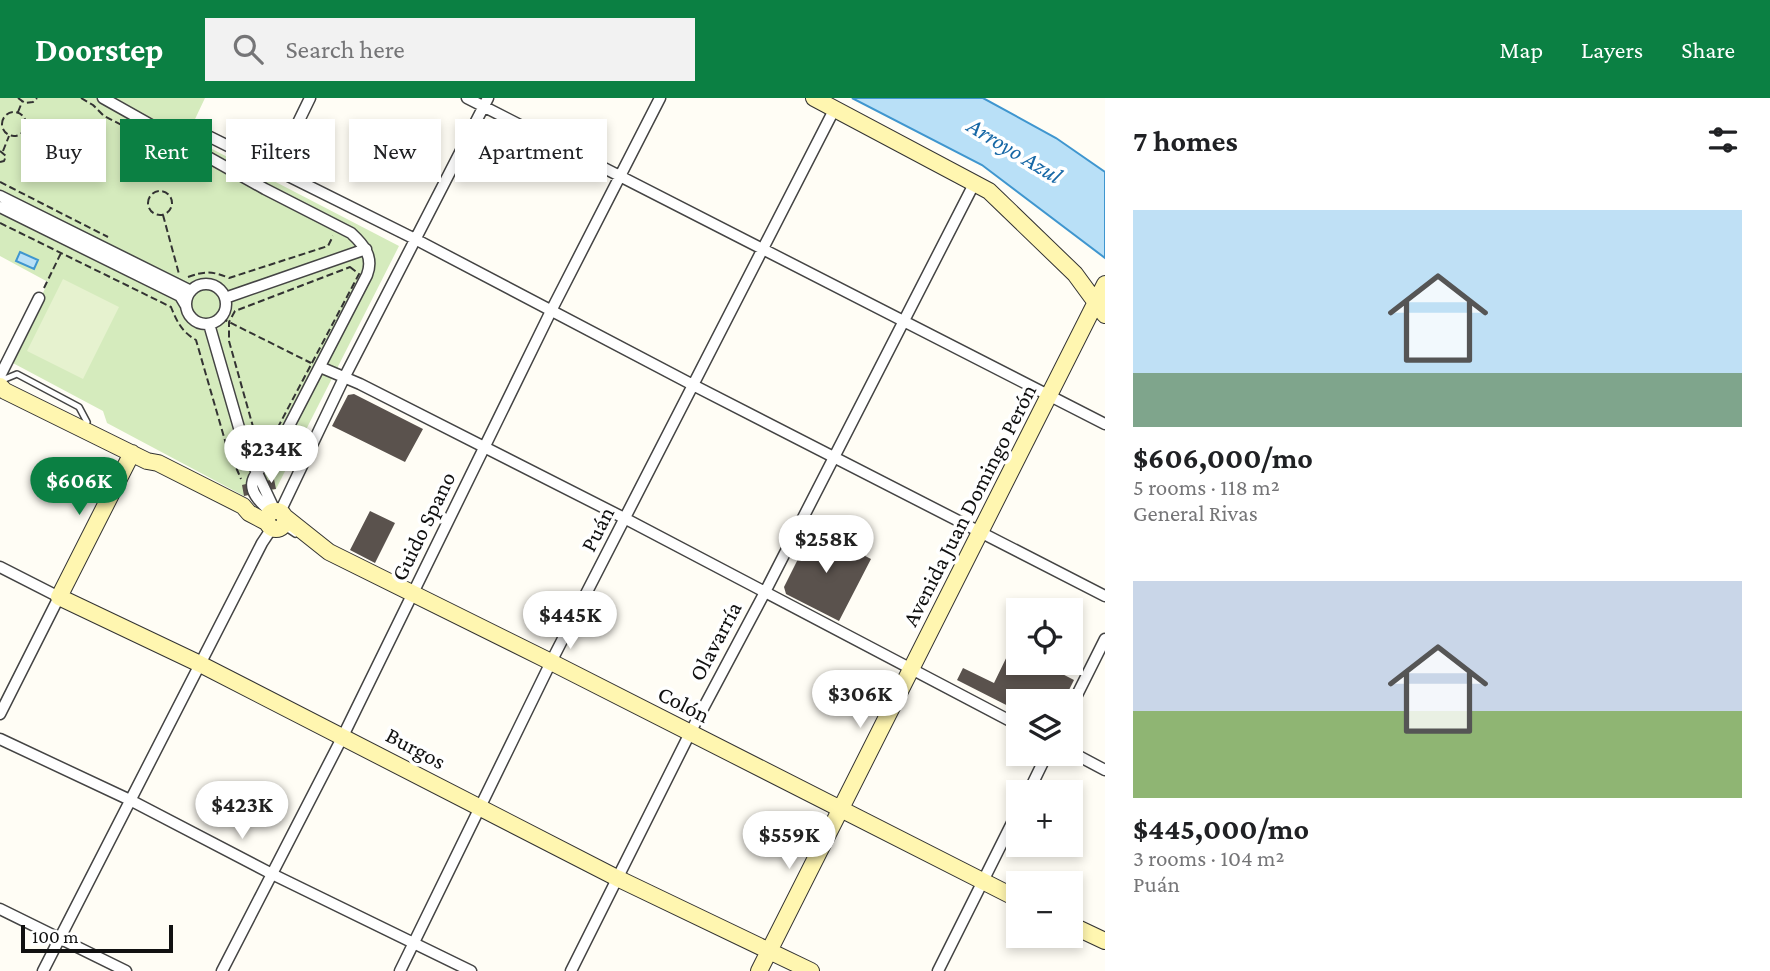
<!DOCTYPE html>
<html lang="en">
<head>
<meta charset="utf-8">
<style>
	body { margin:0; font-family:"Crimson Pro",serif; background:#f2f2f2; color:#202124; height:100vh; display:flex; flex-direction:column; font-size:26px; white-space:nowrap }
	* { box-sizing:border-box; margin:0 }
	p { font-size:23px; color:#757577 }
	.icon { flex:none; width:38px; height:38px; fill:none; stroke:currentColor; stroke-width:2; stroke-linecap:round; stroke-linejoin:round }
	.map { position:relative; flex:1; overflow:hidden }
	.panel { display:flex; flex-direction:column; background:#fff; width:665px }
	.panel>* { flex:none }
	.hud { position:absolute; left:21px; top:21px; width:665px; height:63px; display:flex; gap:14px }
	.buttons { position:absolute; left:1006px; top:500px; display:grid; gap:14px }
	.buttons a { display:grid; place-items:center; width:77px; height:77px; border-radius:0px; background:#fff; box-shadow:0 4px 10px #0003; font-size:35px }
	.scale { position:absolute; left:21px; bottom:18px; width:152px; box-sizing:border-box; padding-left:7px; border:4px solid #111; border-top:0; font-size:19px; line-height:24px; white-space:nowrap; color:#111; -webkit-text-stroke:5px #fff; paint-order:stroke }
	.price { position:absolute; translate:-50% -60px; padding:0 16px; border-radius:24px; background:#fff; color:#222; font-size:23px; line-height:46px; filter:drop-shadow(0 2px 4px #0008) }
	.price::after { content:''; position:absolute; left:50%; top:42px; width:21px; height:16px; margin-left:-10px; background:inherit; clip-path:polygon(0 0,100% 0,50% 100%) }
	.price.on { background:#0b8043; color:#fff }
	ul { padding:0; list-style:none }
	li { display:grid; align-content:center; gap:14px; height:371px; padding:0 28px }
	li span { display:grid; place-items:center; height:217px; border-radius:0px; color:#555 }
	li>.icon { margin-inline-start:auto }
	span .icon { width:126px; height:126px; fill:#fffc; stroke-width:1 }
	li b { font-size:30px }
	h2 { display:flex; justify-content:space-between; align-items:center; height:84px; padding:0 28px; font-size:30px }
	.tag { padding:0 24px; border-radius:0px; background:#fff; box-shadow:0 4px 10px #0003; font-size:24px; line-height:63px }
	.tag.on { background:#0b8043; color:#fff }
	header { display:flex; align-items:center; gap:42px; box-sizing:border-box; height:98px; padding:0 35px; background:#0b8043; color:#fff }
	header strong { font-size:33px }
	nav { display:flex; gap:38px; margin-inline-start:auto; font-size:24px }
	.search { width:490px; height:63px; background:#f2f2f2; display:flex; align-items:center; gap:18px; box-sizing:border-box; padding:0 24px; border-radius:0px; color:#757577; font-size:26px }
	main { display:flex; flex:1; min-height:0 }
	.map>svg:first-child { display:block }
	.green { fill:#d5ebbd }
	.pitch { fill:#e6f2cf }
	.water { fill:#b9e0f7; stroke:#3f96cf; stroke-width:2 }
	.building { fill:#5a524d }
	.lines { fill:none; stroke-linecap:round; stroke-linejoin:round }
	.lane-casing { stroke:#444; stroke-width:8 }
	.street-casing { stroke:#444; stroke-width:13 }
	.secondary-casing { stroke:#333; stroke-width:18 }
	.path { stroke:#333; stroke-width:2; stroke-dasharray:7 3.5; stroke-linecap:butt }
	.lane { stroke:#fff; stroke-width:5 }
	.street { stroke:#fff; stroke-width:10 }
	.secondary { stroke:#fff6b0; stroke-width:16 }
	.labels { text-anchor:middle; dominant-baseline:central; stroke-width:7; stroke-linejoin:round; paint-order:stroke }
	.street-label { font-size:23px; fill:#111; stroke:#fff }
	.water-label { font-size:24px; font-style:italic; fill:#1768a6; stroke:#fff }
</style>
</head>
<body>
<header>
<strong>Doorstep</strong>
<div class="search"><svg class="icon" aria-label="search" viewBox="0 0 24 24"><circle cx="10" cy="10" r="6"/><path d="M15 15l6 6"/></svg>Search here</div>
<nav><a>Map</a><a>Layers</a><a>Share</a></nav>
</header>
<main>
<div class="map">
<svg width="1105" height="873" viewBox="0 0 1105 873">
	<rect width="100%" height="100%" fill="#fffdf5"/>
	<path class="green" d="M0 0H205L187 38 399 148 276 391 244 398 107 325 103 313 11 264 48 184 0 158Z"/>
	<path class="pitch" d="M63 181 119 209 83 281 27 253Z"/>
	<path class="water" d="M852 0H983L1056 40 1105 74V160L982 67Z
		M20 154 38 162 34 171 16 163Z"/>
	<path class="building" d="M354 296 423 331 405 364 332 328 348 297Z
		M274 381 276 391 268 392 266 383Z
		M250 385 253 396 244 398 242 387Z
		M370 413 395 425 375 465 350 452Z
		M813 431 871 461 839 523 786 496 784 489Z
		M1011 550 1018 554V565H1041L1074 582 1063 604H1018V613L957 582 963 570 994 585Z"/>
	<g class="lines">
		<g class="lane-casing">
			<path id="lane" d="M0 283 17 276 79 309 87 324
				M283 428 295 436"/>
		</g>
		<g class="street-casing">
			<path id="street" d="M103 0 265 91 351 135C364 147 374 159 367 177L274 357C248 380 243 390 271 414
				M467 0 1105 326
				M200 34 415 141 693 287 1105 498
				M275 72 310 0
				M0 98 191 193
				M0 109 180 198 186 208
				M186 206a20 20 0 1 1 40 0a20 20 0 1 1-40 0Z
				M225 200 366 151
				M209 226 244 347 275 413
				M320 269 360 286 626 421 1018 627
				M0 278 39 200
				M280 414 344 280 488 0
				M0 469 59 499 0 616
				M1071 609 1105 541
				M0 641 130 702 272 776 471 873
				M1071 654 1105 672
				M1028 695 1047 656
				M0 811 126 873
				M43 873 262 445 272 430
				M222 873 343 638 551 213 660 0
				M400 873 551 564 835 10
				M571 873 690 635 765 494 975 84
				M938 873 1018 713"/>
		</g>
		<g class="secondary-casing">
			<path id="secondary" d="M814 0 989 93 1075 176 1105 217
				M0 288 5 293 147 363 158 365 243 408 249 415 268 425
				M132 355 59 499 200 566 617 780 811 873
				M267 422a9 9 0 1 1 18 0a9 9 0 1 1-18 0Z
				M285 419 329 454 551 564 1018 801
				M1071 827 1105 843
				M759 873 1105 186"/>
		</g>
		<path class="path" d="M18 0 25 5 33 4 37 0
			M81 0 93 7 104 18 188 61
			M18 14 22 4
			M2 26a12 12 0 1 1 24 0a12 12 0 1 1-24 0Z
			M0 53 6 58 4 63 0 64
			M3 53 9 38
			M0 84 108 139
			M148 105a12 12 0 1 1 24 0a12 12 0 1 1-24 0Z
			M163 117 179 176
			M0 125 171 209C177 224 182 234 196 242L226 346 241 381
			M350 169 359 176 268 348 257 343 229 243V224L235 213Z
			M188 179C204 173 213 173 229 180L328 148 333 138
			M44 190 61 155
			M221 220 311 265
			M257 343 261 355"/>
		<use href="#lane" class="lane"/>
		<use href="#street" class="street"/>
		<use href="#secondary" class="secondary"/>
	</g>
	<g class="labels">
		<g class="street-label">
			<text transform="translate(969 407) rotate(-63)">Avenida Juan Domingo Perón</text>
			<text transform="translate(423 428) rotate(-64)">Guido Spano</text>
			<text transform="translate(597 431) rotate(-63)">Puán</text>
			<text transform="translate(715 543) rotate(-62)">Olavarría</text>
			<text transform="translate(684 606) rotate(27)">Colón</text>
			<text transform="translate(416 650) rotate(28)">Burgos</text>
		</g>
		<g class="water-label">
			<text transform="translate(1015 52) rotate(31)">Arroyo Azul</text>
		</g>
	</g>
</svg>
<div class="buttons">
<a><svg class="icon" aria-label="locate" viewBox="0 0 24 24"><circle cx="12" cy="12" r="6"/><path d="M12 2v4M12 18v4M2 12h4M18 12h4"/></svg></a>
<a><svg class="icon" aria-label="layers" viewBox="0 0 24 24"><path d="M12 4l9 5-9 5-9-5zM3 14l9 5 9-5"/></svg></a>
<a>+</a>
<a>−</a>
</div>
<div class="scale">100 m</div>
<b class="price" style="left:271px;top:387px">$234K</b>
<b class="price on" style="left:79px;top:419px">$606K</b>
<b class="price" style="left:826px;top:477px">$258K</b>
<b class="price" style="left:570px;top:553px">$445K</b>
<b class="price" style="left:860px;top:632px">$306K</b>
<b class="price" style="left:242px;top:743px">$423K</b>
<b class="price" style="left:789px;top:773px">$559K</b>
<div class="hud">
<a class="tag">Buy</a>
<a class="tag on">Rent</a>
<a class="tag">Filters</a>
<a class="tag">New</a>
<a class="tag">Apartment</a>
</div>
</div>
<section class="panel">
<h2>7 homes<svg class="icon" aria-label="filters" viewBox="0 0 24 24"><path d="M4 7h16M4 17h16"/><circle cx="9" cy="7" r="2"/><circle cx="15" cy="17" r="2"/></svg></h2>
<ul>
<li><span style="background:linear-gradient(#bfe0f5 75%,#7fa58c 0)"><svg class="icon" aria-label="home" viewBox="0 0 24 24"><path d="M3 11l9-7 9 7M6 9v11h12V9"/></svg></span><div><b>$606,000/mo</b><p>5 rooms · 118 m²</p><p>General Rivas</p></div></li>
<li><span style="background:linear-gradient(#c9d6e8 60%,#8fb573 0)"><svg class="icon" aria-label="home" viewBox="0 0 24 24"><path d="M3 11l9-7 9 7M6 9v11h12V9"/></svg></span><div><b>$445,000/mo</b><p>3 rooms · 104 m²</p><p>Puán</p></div></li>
</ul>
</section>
</main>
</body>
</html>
